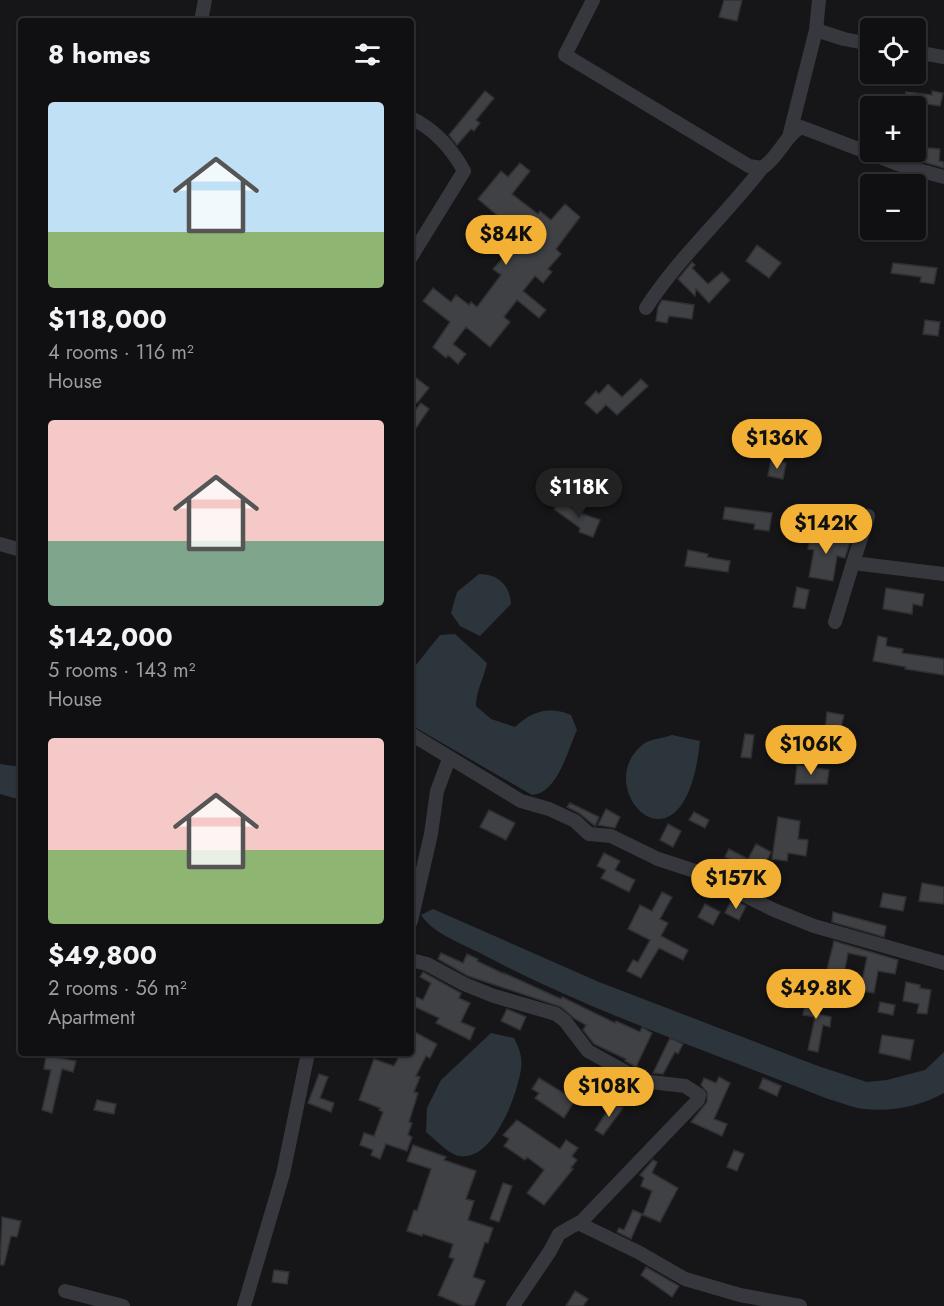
<!DOCTYPE html>
<html lang="en">
<head>
<meta charset="utf-8">
<style>
	body { margin:0; font-family:Jost,sans-serif; background:#1e1e20; color:#f1f3f6; height:100vh; display:flex; flex-direction:column; font-size:22px; white-space:nowrap }
	* { box-sizing:border-box; margin:0 }
	p { font-size:20px; color:#9c9d9f }
	.icon { flex:none; width:33px; height:33px; fill:none; stroke:currentColor; stroke-width:2; stroke-linecap:round; stroke-linejoin:round }
	.map { position:relative; flex:1; overflow:hidden }
	.sheet { position:absolute; left:18px; top:18px; width:396px; height:1038px; display:flex; flex-direction:column; background:#101012; border-radius:6px; box-shadow:0 2px 4px #0004,0 0 0 2px #303032 }
	.sheet>* { flex:none }
	.controls { position:absolute; left:860px; top:18px; display:grid; gap:12px }
	.controls a { display:grid; place-items:center; width:66px; height:66px; border-radius:6px; background:#101012; box-shadow:0 2px 4px #0004,0 0 0 2px #303032; font-size:30px }
	.price { position:absolute; translate:-50% -51px; padding:0 14px; border-radius:21px; background:#f2b134; color:#111; font-size:20px; line-height:39px; filter:drop-shadow(0 2px 3px #0008) }
	.price::after { content:''; position:absolute; left:50%; top:36px; width:18px; height:14px; margin-left:-9px; background:inherit; clip-path:polygon(0 0,100% 0,50% 100%) }
	.price.selected { background:#222; color:#fff }
	ul { padding:0; list-style:none }
	li { display:grid; align-content:center; gap:12px; height:318px; padding:0 30px }
	li span { display:grid; place-items:center; height:186px; border-radius:6px; color:#555 }
	li>.icon { margin-inline-start:auto }
	span .icon { width:108px; height:108px; fill:#fffc; stroke-width:1 }
	li b { font-size:26px }
	h2 { display:flex; justify-content:space-between; align-items:center; height:72px; padding:0 30px; font-size:26px }
	.map>svg:first-child { display:block }
	.water { fill:#2c353c }
	.building { fill:#404145; stroke:#303034; stroke-width:1.5 }
	.lines { fill:none; stroke-linecap:round; stroke-linejoin:round }
	.street { stroke:#37383d; stroke-width:14 }
</style>
</head>
<body>
<div class="map">
<svg width="944" height="1306" viewBox="0 0 944 1306">
	<rect width="100%" height="100%" fill="#161618"/>
	<path class="water" d="M479 574C498 574 510 585 511 604L480 636 460 626 451 613 457 592Z
		M455 634 487 663C484 678 476 691 476 706L491 719 515 727C532 711 549 706 571 715L577 730C568 749 558 793 532 795L411 725V671L440 635Z
		M672 735 700 741C685 891 585 786 645 743 651 739 664 738 672 735Z
		M0 764 21 767V800L0 794Z
		M433 909 599 982 818 1066 867 1082 887 1080 925 1070 944 1052V1093C921 1106 891 1112 865 1109 853 1108 840 1102 828 1099 711 1052 589 1011 478 952 458 942 433 933 421 915Z
		M491 1033 514 1038C519 1048 523 1058 521 1069 517 1096 493 1161 460 1156 449 1155 435 1139 426 1132L427 1108 441 1080Z"/>
	<path class="building" d="M724 0H742L737 21 719 17Z
		M485 91 494 98 476 120 480 123 474 131 471 129 457 145 449 135Z
		M932 91 943 93 940 106 920 103V106H904L906 92 932 95Z
		M928 148 940 149 939 161 944 162V168L896 154 897 152H927Z
		M520 163 530 171 512 194 538 214 540 211 551 220 565 204 580 217 556 249 561 254 548 269 552 272 543 283 535 276 523 291 546 310 539 318 517 300 504 317 510 322 490 347 466 327 453 344 466 354 458 364 448 355 446 358 433 347 450 322 423 301 433 288 451 302 456 295 469 305 471 302 477 307 501 275 493 269 516 244 491 224 498 216 478 199 501 171 508 177Z
		M757 245 781 263 769 278 746 261Z
		M692 262 695 265 692 268 708 284 722 272 730 280 709 303 696 289 695 296 678 279Z
		M893 263 937 268 934 284 920 282 921 277 891 273Z
		M662 300 694 305 692 319 669 316 667 323 656 321 658 307Z
		M925 320 940 322 938 336 923 334Z
		M411 374 429 388 417 403 411 398Z
		M641 379 648 386 617 415 606 405 597 414 585 403 596 391 599 394 608 384 622 397Z
		M421 403 429 409 411 435V415Z
		M771 460 786 463 783 479 768 476Z
		M561 500 577 512 600 520 593 537 579 532 580 528 554 509Z
		M725 507 772 513 769 531 754 529 755 524 723 519Z
		M811 532 851 539 845 558 837 556 833 581 809 577 814 550 808 549Z
		M688 550 708 554 707 557 730 561 728 572 685 566Z
		M797 587 809 590 805 609 793 607Z
		M886 588 924 594 922 606 913 604 912 614 883 609Z
		M878 636 887 638 886 646 903 649 902 653 944 659V675L905 669 906 667 873 661Z
		M827 712 844 715 837 743 824 741Z
		M745 734 754 735 751 758 741 757Z
		M797 765 829 770 827 784H795Z
		M570 803 599 817 595 826 579 813 567 807Z
		M606 809 620 817 615 828 598 825Z
		M489 810 515 823 506 840 480 827Z
		M694 812 709 820 705 828 689 820Z
		M778 817 800 821 798 839 808 840 806 856 788 853 787 861 772 859Z
		M668 824 681 831 673 847 660 840Z
		M756 844 771 852 753 890 740 883 748 868 725 857 729 849 748 859Z
		M604 853 620 861 615 870 635 880 629 892 601 878 606 870 597 866Z
		M922 883 944 887V904L919 901Z
		M662 892 672 897 660 919 668 923 661 936 688 950 683 960 659 948 641 978 627 971 633 960 638 962 650 940 628 929 640 905 652 911Z
		M883 893 906 897 903 911 880 907Z
		M737 902 746 906 739 920 725 913 730 903 734 905Z
		M705 904 720 912 713 925 698 917Z
		M833 912 886 926 884 937 832 922Z
		M834 941 898 960 895 974 878 971 874 993 860 991 867 957 848 953 842 984 858 987 855 1003 842 1000V998L821 994Z
		M441 953 463 963 467 954 478 959 477 961 504 974V973L561 999 562 997 615 1023 616 1021 640 1032 642 1027 652 1033 636 1067 625 1061 626 1059 594 1044 583 1030 586 1025 575 1019 561 1007 468 976 438 959Z
		M423 972 461 993 459 998 470 1003 461 1022 475 1028 470 1040 436 1023 439 1018 411 1005 414 996 423 1000 431 983 420 977Z
		M906 982 920 985V988L931 990 927 1014 917 1013 919 1004 903 1001Z
		M807 993 821 996 818 1014 831 1017 830 1027 823 1025 818 1052 808 1050 815 1017 803 1015Z
		M880 1002 895 1005 893 1015 878 1012Z
		M507 1009 526 1017 520 1030 501 1021Z
		M411 1030 437 1044 430 1058 426 1056 416 1076 420 1077 414 1092 418 1093 409 1122 412 1123 408 1135 412 1137 407 1151 386 1144 380 1159 371 1155 373 1150 360 1145 364 1133 374 1136 383 1112 379 1110 380 1108 359 1100 374 1059 394 1066 401 1053H411Z
		M882 1035 914 1040 910 1060 879 1053Z
		M670 1038 683 1044 678 1054 675 1052 663 1074 653 1073Z
		M46 1056 76 1061 73 1072 62 1069 52 1113 42 1110 51 1070 44 1069Z
		M319 1074 328 1077 320 1098 334 1103 331 1112 308 1103Z
		M719 1077 730 1083 714 1119 727 1124 722 1136 691 1122 707 1102V1092L701 1085 704 1078 716 1083Z
		M539 1078 575 1100 564 1118 535 1098 539 1093 532 1089Z
		M763 1078 781 1086 777 1096 759 1088Z
		M97 1100 116 1104 114 1114 94 1110Z
		M613 1102 623 1108 603 1135 595 1130Z
		M517 1120 560 1149 566 1140 578 1148 572 1156 577 1160 571 1168 573 1169 544 1205 527 1193 544 1170 527 1157 525 1160 504 1146 509 1139 503 1135Z
		M413 1145 446 1157 444 1160 476 1171 466 1199 474 1201 468 1220 493 1228 488 1243 485 1242 473 1277 485 1281 474 1306H463L438 1295 454 1259 449 1257 453 1244 423 1234 422 1236 407 1231 414 1210 417 1211 431 1169 407 1161Z
		M734 1150 744 1154 737 1171 727 1167Z
		M653 1160 657 1162 652 1173 678 1188 660 1222 643 1215 652 1191 641 1186 644 1178 640 1175Z
		M503 1183 512 1186 499 1222 490 1219Z
		M633 1210 642 1214 631 1239 617 1232 619 1228 624 1230Z
		M2 1217 21 1221 17 1237 11 1236 4 1265H0Z
		M646 1267 679 1286 672 1297 641 1275Z
		M274 1270 289 1272 287 1284 272 1282Z
		M575 1291 588 1299 583 1306H566Z"/>
	<g class="lines">
		<path class="street" d="M593 0 565 55 749 166 762 168C779 157 784 137 801 127L903 166 944 177
			M819 0 816 30 844 39 870 44
			M201 21 205 0
			M915 52 944 57
			M411 118C434 129 452 149 464 171L411 257
			M790 133 816 30
			M646 308C679 257 725 216 762 168
			M868 516 853 563 944 574
			M0 544 21 550
			M835 622 853 563
			M411 734 521 801 549 809 575 821 589 834 611 836 658 859 695 871 774 910 814 926 944 963
			M411 921 431 834 437 791 449 759
			M411 960 427 964 464 984 494 996 556 1014 565 1021 588 1051 642 1081 685 1086 699 1095 698 1100 580 1223
			M65 1291 123 1306
			M244 1306 283 1174 308 1053
			M513 1306 550 1251 559 1234 578 1223 638 1252 685 1279 740 1295 800 1306"/>
	</g>
</svg>
<div class="controls">
<a><svg class="icon" aria-label="locate" viewBox="0 0 24 24"><circle cx="12" cy="12" r="6"/><path d="M12 2v4M12 18v4M2 12h4M18 12h4"/></svg></a>
<a>+</a>
<a>−</a>
</div>
<b class="price" style="left:506px;top:266px">$84K</b>
<b class="price" style="left:777px;top:470px">$136K</b>
<b class="price selected" style="left:579px;top:519px">$118K</b>
<b class="price" style="left:826px;top:555px">$142K</b>
<b class="price" style="left:811px;top:776px">$106K</b>
<b class="price" style="left:736px;top:910px">$157K</b>
<b class="price" style="left:816px;top:1020px">$49.8K</b>
<b class="price" style="left:609px;top:1118px">$108K</b>
<section class="sheet">
<h2>8 homes<svg class="icon" aria-label="filters" viewBox="0 0 24 24"><path d="M4 7h16M4 17h16"/><circle cx="9" cy="7" r="2"/><circle cx="15" cy="17" r="2"/></svg></h2>
<ul>
<li><span style="background:linear-gradient(#bfe0f5 70%,#8fb573 0)"><svg class="icon" aria-label="home" viewBox="0 0 24 24"><path d="M3 11l9-7 9 7M6 9v11h12V9"/></svg></span><div><b>$118,000</b><p>4 rooms · 116 m²</p><p>House</p></div></li>
<li><span style="background:linear-gradient(#f6c9c9 65%,#7fa58c 0)"><svg class="icon" aria-label="home" viewBox="0 0 24 24"><path d="M3 11l9-7 9 7M6 9v11h12V9"/></svg></span><div><b>$142,000</b><p>5 rooms · 143 m²</p><p>House</p></div></li>
<li><span style="background:linear-gradient(#f6c9c9 60%,#8fb573 0)"><svg class="icon" aria-label="home" viewBox="0 0 24 24"><path d="M3 11l9-7 9 7M6 9v11h12V9"/></svg></span><div><b>$49,800</b><p>2 rooms · 56 m²</p><p>Apartment</p></div></li>
</ul>
</section>
</div>
</body>
</html>
